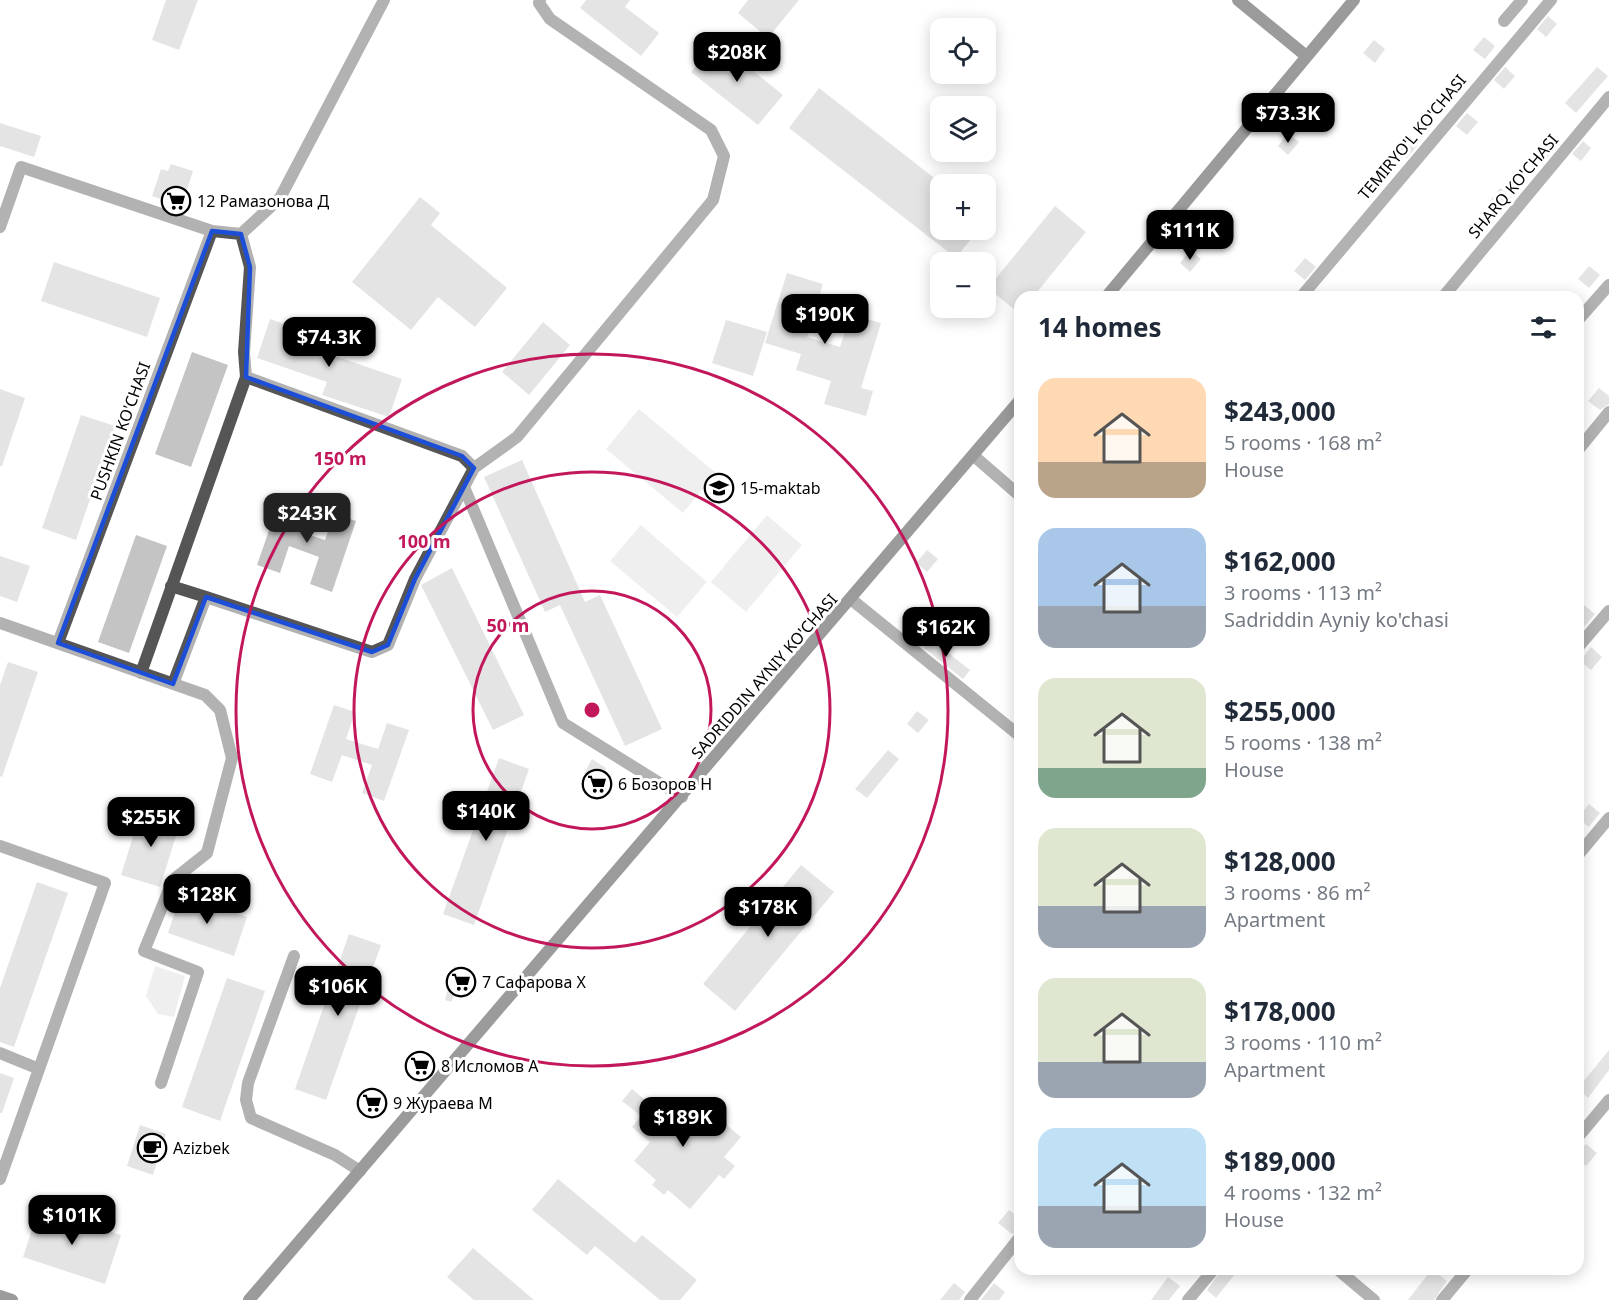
<!DOCTYPE html>
<html lang="en">
<head>
<meta charset="utf-8">
<style>
	body { margin:0; font-family:"Noto Sans",sans-serif; background:#f2f2f3; color:#1f2937; height:100vh; display:flex; flex-direction:column; font-size:22px; white-space:nowrap }
	* { box-sizing:border-box; margin:0 }
	p { font-size:20px; color:#747a83 }
	.icon { flex:none; width:33px; height:33px; fill:none; stroke:currentColor; stroke-width:2; stroke-linecap:round; stroke-linejoin:round }
	.map { position:relative; flex:1; overflow:hidden }
	.sheet { position:absolute; left:1014px; top:291px; width:570px; height:984px; display:flex; flex-direction:column; background:#fff; border-radius:18px; box-shadow:0 3px 15px #0003 }
	.sheet>* { flex:none }
	.buttons { position:absolute; left:930px; top:18px; display:grid; gap:12px }
	.buttons a { display:grid; place-items:center; width:66px; height:66px; border-radius:12px; background:#fff; box-shadow:0 3px 15px #0003; font-size:30px }
	.price { position:absolute; translate:-50% -51px; padding:0 14px; border-radius:12px; background:#000; color:#fff; font-size:20px; line-height:39px; filter:drop-shadow(0 2px 3px #0008) }
	.price::after { content:''; position:absolute; left:50%; top:36px; width:18px; height:14px; margin-left:-9px; background:inherit; clip-path:polygon(0 0,100% 0,50% 100%) }
	.price.on { background:#222; color:#fff }
	ul { padding:0; list-style:none }
	li { display:flex; align-items:center; gap:18px; height:150px; padding:0 24px }
	li span { display:grid; place-items:center; flex:none; width:168px; height:120px; border-radius:18px; color:#555 }
	li>.icon { margin-inline-start:auto }
	span .icon { width:72px; height:72px; fill:#fffc; stroke-width:1 }
	li b { font-size:26px }
	h2 { display:flex; justify-content:space-between; align-items:center; height:72px; padding:0 24px; font-size:26px }
	.map>svg:first-child { display:block }
	.green { fill:#dcdcdc }
	.building { fill:#c4c4c4 }
	.lines { fill:none; stroke-linecap:round; stroke-linejoin:round }
	.street { stroke:#555; stroke-width:12 }
	.secondary { stroke:#222; stroke-width:12 }
	.marked { fill:none; stroke:#1d4ed8; stroke-width:4.5; stroke-linejoin:round }
	.ring { fill:none; stroke:#c2185b; stroke-width:3 }
	.labels { text-anchor:middle; dominant-baseline:central; stroke-width:6; stroke-linejoin:round; paint-order:stroke }
	.street-label { font-size:16px; fill:#000; stroke:#fff }
	.poi-label { font-size:16px; fill:#000; stroke:#fff; text-anchor:start }
	.centre { fill:#c2185b; stroke:#fff; stroke-width:3 }
	.ring-label { font-size:18px; text-anchor:middle; font-weight:bold; fill:#c2185b; stroke:#fff; stroke-width:6; stroke-linejoin:round; paint-order:stroke }
</style>
</head>
<body>
<div class="map">
<svg width="1609" height="1300" viewBox="0 0 1609 1300">
	<rect width="100%" height="100%" fill="#fff"/>
	<path class="green" d="M639 409 716 473 683 513 606 449Z
		M767 515 802 545 746 612 711 582Z
		M641 525 707 582 677 617 610 561Z
		M155 966 185 976 174 1017 158 1014 146 996Z"/>
	<path class="building" d="M166 0H198L179 50 152 40Z
		M586 0H630L625 7 659 33 641 56 580 8Z
		M748 0H799L768 38 738 13Z
		M1548 16 1557 24 1546 37 1537 29Z
		M1484 37 1495 46 1485 59 1473 50Z
		M1374 40 1385 49 1375 63 1363 53Z
		M716 41 783 95 758 125 691 72Z
		M1505 67 1515 76 1504 89 1494 80Z
		M1597 67 1608 76 1576 113 1565 103Z
		M819 88 942 184 940 230H978L956 258 789 128Z
		M1467 113 1478 122 1467 135 1456 126Z
		M0 123 41 136 34 157 0 146Z
		M1288 133 1299 142 1288 155 1278 146Z
		M1407 136 1418 145 1407 158 1396 149Z
		M1583 141 1591 148 1581 161 1572 154Z
		M1541 143 1552 152 1541 165 1530 156Z
		M171 164 193 171 182 206 152 196 161 169 168 171Z
		M1369 180 1380 189 1369 202 1358 193Z
		M1500 188 1511 197 1501 210 1490 201Z
		M420 197 440 213 431 225 507 288 475 327 438 297 411 330 352 282Z
		M1055 206 1086 232 1033 297H1020V314L988 288Z
		M1190 250 1201 259 1190 272 1180 263Z
		M1305 258 1316 267 1305 280 1294 271Z
		M54 262 160 298 147 337 41 301Z
		M1589 266 1600 275 1589 288 1578 279Z
		M787 273 823 284 807 337 840 347 851 314 881 323 861 388 873 391 866 416 824 404 831 381 796 370 801 354 765 343Z
		M270 319 337 342 332 355 402 379 389 417 322 395 327 382 257 358Z
		M726 320 767 332 753 376 712 363Z
		M543 322 570 345 529 395 502 372Z
		M192 352 228 365 191 467 155 454Z
		M1599 388 1609 396V404L1600 410 1588 401Z
		M0 389 25 398 2 466H0Z
		M81 415 115 426 76 540 42 528Z
		M522 460 585 602 600 595 662 729 625 746 560 605 545 612 484 477Z
		M281 496 303 503 294 530 325 540 334 514 356 521 332 592 310 584 319 557 289 546 280 573 257 565Z
		M136 535 167 546 129 653 98 642Z
		M927 550 938 559 927 572 916 563Z
		M0 556 30 566 17 602 0 596Z
		M452 568 524 715 493 730 421 585Z
		M1584 605 1595 614 1578 634V612Z
		M933 636 944 645 942 648 970 670 963 679 924 648Z
		M1591 647 1602 657 1591 670 1580 661Z
		M8 662 38 672 2 777 0 776V685Z
		M334 705 355 712 346 739 378 749 387 723 409 730 384 801 362 793 372 765 342 755 332 782 310 774Z
		M917 711 929 720 918 733 907 724Z
		M888 750 899 759 867 798 855 789Z
		M499 758 529 769 474 925 443 914Z
		M592 759 606 768 597 784 584 774Z
		M1589 804 1600 813 1589 827 1578 818Z
		M142 808 181 820 160 887 121 875Z
		M801 865 834 892 735 1011 703 984Z
		M37 882 68 893 14 1047 0 1042V988Z
		M181 894 247 917 234 956 168 933Z
		M349 934 381 945 326 1100 295 1089Z
		M454 966 467 970 451 1002 445 1000Z
		M227 978 265 991 220 1121 182 1107Z
		M1609 1050V1070L1588 1098 1578 1088Z
		M0 1073 14 1078 2 1113H0Z
		M632 1089 663 1115 669 1109 679 1118 695 1099 741 1137 724 1157 735 1166 724 1179 719 1175 690 1209 668 1190 664 1195 652 1185 656 1180 634 1161 650 1142 632 1127 641 1116 622 1101Z
		M140 1125 166 1134 153 1175 127 1166Z
		M1586 1144 1597 1153 1586 1166 1578 1159V1153Z
		M558 1179 635 1243 642 1235 697 1280 680 1300H660L595 1246 587 1255 532 1210Z
		M39 1208 121 1235 105 1284 23 1257Z
		M1009 1210 1020 1219V1229L1012 1234 998 1223Z
		M473 1248 534 1300H474L447 1277Z
		M1222 1269H1239L1216 1298 1207 1290Z
		M1432 1269 1447 1281 1434 1300H1408Z
		M1168 1277 1180 1286 1169 1300H1151Z
		M954 1283 965 1292 959 1300H940Z
		M994 1283 1005 1292 999 1300H981Z"/>
	<g class="lines">
		<path class="street" d="M1504 21 1522 0
			M0 227 21 167 212 231 241 234
			M241 234 280 198 384 0
			M1301 297 1551 0
			M1443 297 1609 97
			M1578 320 1609 285
			M246 377 462 456 474 468
			M1578 450 1609 412
			M974 456 1020 496
			M464 487 563 723 682 797
			M171 586 206 597
			M852 600 1020 736
			M0 623 205 695 220 710 232 758 207 853 173 880 144 951 198 972 161 1083
			M58 643 212 231
			M1578 647 1609 611
			M141 673 246 377 244 352 250 267 241 234
			M173 684 206 597 372 652 388 645 415 579 474 468 517 437 713 200 724 156 711 130 550 19 539 3 540 0
			M0 846 105 883 0 1179
			M1578 855 1609 818
			M294 956 248 1083 246 1100 251 1118 335 1155 360 1171
			M0 1053 39 1069
			M1578 1137 1609 1100
			M1337 1269 1374 1300
			M970 1300 1020 1237
			M1188 1300 1214 1269
			M1442 1300 1468 1269"/>
		<path class="secondary" d="M1238 0 1305 55
			M1106 297 1354 0
			M0 1296 12 1300
			M249 1300 1020 400"/>
	</g>
	<path d="M0 0H1609V1300H0ZM212 231 241 234 250 267 246 377 462 456 474 468 415 579 388 645 372 652 206 597 173 684 58 643Z" fill="#fff" fill-opacity=".55" fill-rule="evenodd"/>
	<path class="marked" d="M212 231 241 234 250 267 246 377 462 456 474 468 415 579 388 645 372 652 206 597 173 684 58 643Z"/>
	<g class="ring">
		<circle cx="592" cy="710" r="119"/>
		<circle cx="592" cy="710" r="238"/>
		<circle cx="592" cy="710" r="356"/>
	</g>
	<defs>
		<g id="supermarket-ring" transform="scale(1.5)"><circle r="9.5" fill="#fff" stroke="#000" stroke-width="1.5"/><path d="M-6-5.5h2.5l.6 2H6L4.5 2H-2.5L-4.4-4H-6ZM-1.5 3.2a1.3 1.3 0 1 0 .1 0ZM3 3.2a1.3 1.3 0 1 0 .1 0Z" fill="#000"/></g>
		<g id="school-ring" transform="scale(1.5)"><circle r="9.5" fill="#fff" stroke="#000" stroke-width="1.5"/><path d="M0-5L7-2L0 1L-7-2ZM-4 1L0 2.5L4 1V4Q0 6-4 4Z" fill="#000"/></g>
		<g id="cafe-ring" transform="scale(1.5)"><circle r="9.5" fill="#fff" stroke="#000" stroke-width="1.5"/><path d="M-5.5-4.5H6V0H3Q3 3.5 0 3.5H-2.5Q-5.5 3.5-5.5 0ZM3-3.2v2h1.7v-2ZM-6 4.5H4V6H-6Z" fill="#000"/></g>
	</defs>
	<g fill-rule="evenodd">
		<use href="#supermarket-ring" x="176" y="201"/>
		<use href="#school-ring" x="719" y="488"/>
		<use href="#supermarket-ring" x="597" y="784"/>
		<use href="#supermarket-ring" x="461" y="982"/>
		<use href="#supermarket-ring" x="420" y="1066"/>
		<use href="#supermarket-ring" x="372" y="1103"/>
		<use href="#cafe-ring" x="152" y="1148"/>
	</g>
	<g class="labels">
		<g class="street-label">
			<text transform="translate(1412 137) rotate(-50)">TEMIRYO'L KO'CHASI</text>
			<text transform="translate(1513 186) rotate(-50)">SHARQ KO'CHASI</text>
			<text transform="translate(120 431) rotate(-70)">PUSHKIN KO'CHASI</text>
			<text transform="translate(764 676) rotate(-49)">SADRIDDIN AYNIY KO'CHASI</text>
		</g>
		<g class="poi-label">
			<text x="197" y="201">12 Рамазонова Д</text>
			<text x="740" y="488">15-maktab</text>
			<text x="618" y="784">6 Бозоров Н</text>
			<text x="482" y="982">7 Сафарова Х</text>
			<text x="441" y="1066">8 Исломов А</text>
			<text x="393" y="1103">9 Жураева М</text>
			<text x="173" y="1148">Azizbek</text>
		</g>
	</g>
	<circle cx="592" cy="710" r="9" class="centre"/>
	<g class="ring-label">
		<text x="340" y="465">150 m</text>
		<text x="424" y="548">100 m</text>
		<text x="508" y="632">50 m</text>
	</g>
</svg>
<div class="buttons">
<a><svg class="icon" aria-label="locate" viewBox="0 0 24 24"><circle cx="12" cy="12" r="6"/><path d="M12 2v4M12 18v4M2 12h4M18 12h4"/></svg></a>
<a><svg class="icon" aria-label="layers" viewBox="0 0 24 24"><path d="M12 4l9 5-9 5-9-5zM3 14l9 5 9-5"/></svg></a>
<a>+</a>
<a>−</a>
</div>
<b class="price" style="left:737px;top:83px">$208K</b>
<b class="price" style="left:1288px;top:144px">$73.3K</b>
<b class="price" style="left:1190px;top:261px">$111K</b>
<b class="price" style="left:825px;top:345px">$190K</b>
<b class="price" style="left:329px;top:368px">$74.3K</b>
<b class="price on" style="left:307px;top:544px">$243K</b>
<b class="price" style="left:946px;top:658px">$162K</b>
<b class="price" style="left:486px;top:842px">$140K</b>
<b class="price" style="left:151px;top:848px">$255K</b>
<b class="price" style="left:207px;top:925px">$128K</b>
<b class="price" style="left:768px;top:938px">$178K</b>
<b class="price" style="left:338px;top:1017px">$106K</b>
<b class="price" style="left:683px;top:1148px">$189K</b>
<b class="price" style="left:72px;top:1246px">$101K</b>
<section class="sheet">
<h2>14 homes<svg class="icon" aria-label="filters" viewBox="0 0 24 24"><path d="M4 7h16M4 17h16"/><circle cx="9" cy="7" r="2"/><circle cx="15" cy="17" r="2"/></svg></h2>
<ul>
<li><span style="background:linear-gradient(#ffd9b3 70%,#b9a48a 0)"><svg class="icon" aria-label="home" viewBox="0 0 24 24"><path d="M3 11l9-7 9 7M6 9v11h12V9"/></svg></span><div><b>$243,000</b><p>5 rooms · 168 m²</p><p>House</p></div></li>
<li><span style="background:linear-gradient(#a9c7e8 65%,#9aa5b1 0)"><svg class="icon" aria-label="home" viewBox="0 0 24 24"><path d="M3 11l9-7 9 7M6 9v11h12V9"/></svg></span><div><b>$162,000</b><p>3 rooms · 113 m²</p><p>Sadriddin Ayniy ko'chasi</p></div></li>
<li><span style="background:linear-gradient(#dfe7d0 75%,#7fa58c 0)"><svg class="icon" aria-label="home" viewBox="0 0 24 24"><path d="M3 11l9-7 9 7M6 9v11h12V9"/></svg></span><div><b>$255,000</b><p>5 rooms · 138 m²</p><p>House</p></div></li>
<li><span style="background:linear-gradient(#dfe7d0 65%,#9aa5b1 0)"><svg class="icon" aria-label="home" viewBox="0 0 24 24"><path d="M3 11l9-7 9 7M6 9v11h12V9"/></svg></span><div><b>$128,000</b><p>3 rooms · 86 m²</p><p>Apartment</p></div></li>
<li><span style="background:linear-gradient(#dfe7d0 70%,#9aa5b1 0)"><svg class="icon" aria-label="home" viewBox="0 0 24 24"><path d="M3 11l9-7 9 7M6 9v11h12V9"/></svg></span><div><b>$178,000</b><p>3 rooms · 110 m²</p><p>Apartment</p></div></li>
<li><span style="background:linear-gradient(#bfe0f5 65%,#9aa5b1 0)"><svg class="icon" aria-label="home" viewBox="0 0 24 24"><path d="M3 11l9-7 9 7M6 9v11h12V9"/></svg></span><div><b>$189,000</b><p>4 rooms · 132 m²</p><p>House</p></div></li>
</ul>
</section>
</div>
</body>
</html>
